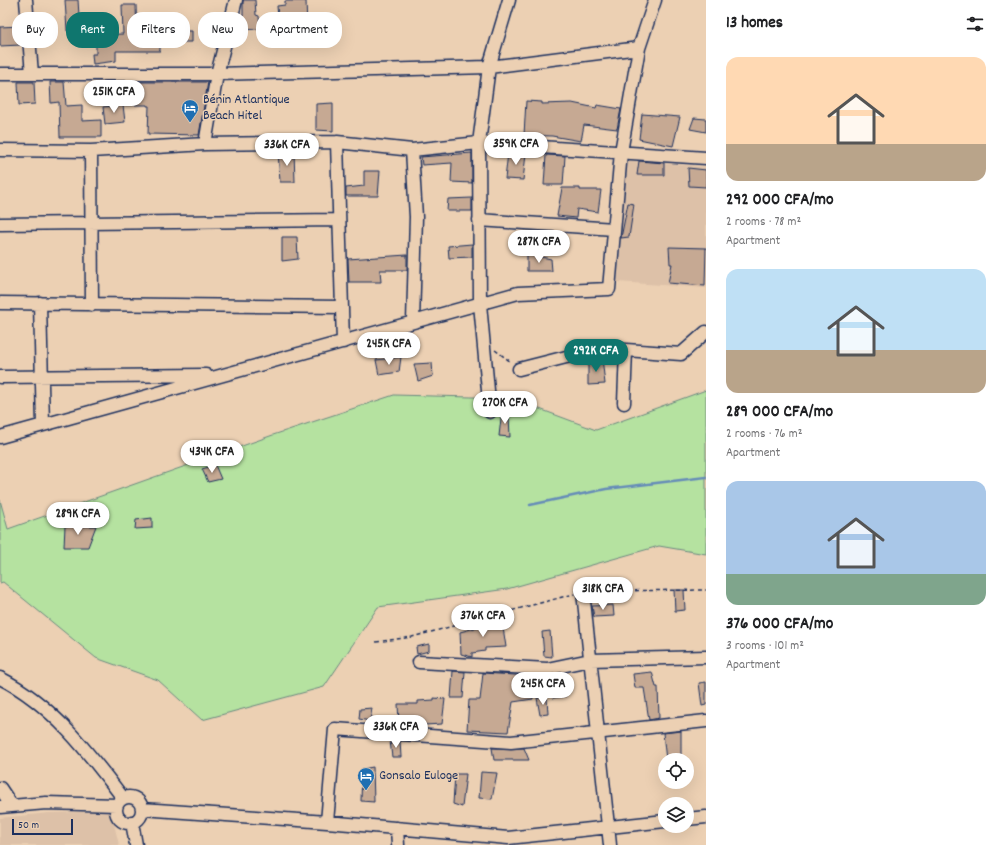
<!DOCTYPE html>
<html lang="en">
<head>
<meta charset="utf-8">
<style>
	body { margin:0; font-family:Dekko,sans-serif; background:#f6f6f6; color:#202124; height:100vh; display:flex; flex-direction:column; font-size:15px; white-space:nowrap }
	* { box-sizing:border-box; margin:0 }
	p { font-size:13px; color:#757577 }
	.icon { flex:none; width:22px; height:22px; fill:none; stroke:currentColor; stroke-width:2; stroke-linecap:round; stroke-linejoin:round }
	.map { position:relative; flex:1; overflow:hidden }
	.sheet { display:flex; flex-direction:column; background:#fff; width:300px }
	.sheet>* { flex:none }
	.top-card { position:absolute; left:12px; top:12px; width:380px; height:36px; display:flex; gap:8px }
	.buttons { position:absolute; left:658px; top:753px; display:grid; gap:8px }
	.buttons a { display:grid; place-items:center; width:36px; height:36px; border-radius:50%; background:#fff; box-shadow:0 4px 16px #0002; font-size:20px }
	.scale { position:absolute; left:12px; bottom:10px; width:61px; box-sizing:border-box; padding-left:4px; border:2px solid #1b2f5e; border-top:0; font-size:11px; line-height:14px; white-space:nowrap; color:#1b2f5e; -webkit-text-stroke:3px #ecd0b3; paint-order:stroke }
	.price { position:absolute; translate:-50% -34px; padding:0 9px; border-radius:14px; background:#fff; color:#222; font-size:13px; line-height:26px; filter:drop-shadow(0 1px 2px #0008) }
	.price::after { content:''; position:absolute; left:50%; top:24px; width:12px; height:9px; margin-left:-6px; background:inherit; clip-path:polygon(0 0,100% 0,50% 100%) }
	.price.on { background:#0f766e; color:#fff }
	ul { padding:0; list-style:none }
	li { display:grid; align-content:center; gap:8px; height:212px; padding:0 20px }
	li span { display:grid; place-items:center; height:124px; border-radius:12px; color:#555 }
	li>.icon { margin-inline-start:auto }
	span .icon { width:72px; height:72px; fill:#fffc; stroke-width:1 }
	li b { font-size:17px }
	h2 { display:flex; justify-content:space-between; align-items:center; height:48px; padding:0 20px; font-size:17px }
	.tag { padding:0 14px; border-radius:16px; background:#fff; box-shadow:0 4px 16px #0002; font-size:14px; line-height:36px }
	.tag.on { background:#0f766e; color:#fff }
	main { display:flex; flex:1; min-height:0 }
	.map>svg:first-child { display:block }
	.built { fill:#ddc1a8 }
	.green { fill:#b5e2a0; stroke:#68887f }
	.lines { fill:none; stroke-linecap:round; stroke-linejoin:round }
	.stream { stroke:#658cb8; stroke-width:2.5 }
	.building { fill:#c6a993; stroke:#1b2f5e }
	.minor-casing { stroke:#1b2f5e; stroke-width:15 }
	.path { stroke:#1b2f5e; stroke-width:1.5; stroke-dasharray:4 3; stroke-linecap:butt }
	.minor { stroke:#ecd0b3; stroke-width:12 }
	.labels { text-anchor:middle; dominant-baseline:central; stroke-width:3; stroke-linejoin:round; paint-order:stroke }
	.poi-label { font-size:14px; fill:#1b2f5e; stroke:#ecd0b3; text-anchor:start }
</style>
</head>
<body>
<main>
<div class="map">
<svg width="706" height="845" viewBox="0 0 706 845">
	<rect width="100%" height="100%" fill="#ecd0b3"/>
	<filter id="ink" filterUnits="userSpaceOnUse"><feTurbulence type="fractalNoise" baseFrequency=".025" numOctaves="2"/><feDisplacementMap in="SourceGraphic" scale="8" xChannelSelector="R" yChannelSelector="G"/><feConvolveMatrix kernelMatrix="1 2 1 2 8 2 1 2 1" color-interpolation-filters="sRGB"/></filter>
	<g filter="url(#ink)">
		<path class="built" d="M626 160 706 167V288L617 282Z
			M111 811 119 845H0V818L49 813Z"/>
		<path class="green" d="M706 390V554L659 546 507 589 378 607 324 687 202 720 158 680 96 658 3 582 0 583V500L8 529 273 435 394 395 510 398 596 430Z"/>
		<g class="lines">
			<path class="stream" d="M530 505 606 489 706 477"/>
		</g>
		<path class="building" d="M65 0H78L80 31H67Z
			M243 0H255L256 15 259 16 260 29 236 30 240 16H243Z
			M285 1H306L307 27 292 28 291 16 278 18 277 6 285 5Z
			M122 5H136L137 38H160V51H116V61L93 64 92 54H96V35L123 34Z
			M21 26V45L0 46V27Z
			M181 31H192V42H181Z
			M18 82H34L35 104 19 105Z
			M50 82H64L66 106 82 105V121L101 120V137H60L59 102 51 103Z
			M122 82H208L199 135 148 134 149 106H147V105H122Z
			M526 101 542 102V104L572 103 596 108 597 105 621 109 617 129 584 125 581 141 552 136 524 135Z
			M333 103V131L316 130V104Z
			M123 105 125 122 105 124 103 107Z
			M642 114 680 117 673 146 639 139Z
			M694 118 706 119V132L690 129Z
			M278 151 294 152 295 182H280Z
			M472 153V183L451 182 452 163 422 165 421 157Z
			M508 153 526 154 523 180 505 179Z
			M546 155 565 156 563 185H544Z
			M639 161 664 163V175H637Z
			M688 168 706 170V187L689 186Z
			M364 171H380L378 196H346V188L364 186Z
			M562 188H580V190H601L598 212 577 209 576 218 557 216Z
			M472 198V211H447L448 199Z
			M628 203 634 204 629 237 621 238Z
			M282 237H297L298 259 282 261Z
			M472 244V257L449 258 448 246Z
			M669 247 706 248 705 286 668 283 672 264H670Z
			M527 254 551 259 552 271H527Z
			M407 255V270H380L381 282H349L348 259Z
			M401 357 399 372 379 375 376 360Z
			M602 358 605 384 588 385V365Z
			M432 363 433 376 418 381 414 364Z
			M502 410 509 415 510 437 499 436Z
			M215 465 221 479 208 482 202 469Z
			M152 518V528L135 529 136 520Z
			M65 526H96L88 547H64Z
			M674 590H684L685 610 675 611Z
			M613 605 614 616 594 617 592 606Z
			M502 621 506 647 485 648V651L472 653V657L461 654 460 632 486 625V622Z
			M550 631 552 657 544 656 542 632Z
			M429 644V651L417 654 416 647Z
			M453 671 465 672 463 698H451Z
			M652 672 656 687H658L659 718 649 720 644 688H635L633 674Z
			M483 673 530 676 533 699 513 702 508 732 467 730 469 700H480Z
			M564 680 566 696 553 698 549 683Z
			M706 682V705L702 706 699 683Z
			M434 698 445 699 442 724 425 725 424 728 414 727V724L399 723 398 704H418V701L434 700Z
			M537 698H547L548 714 540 715Z
			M372 708 370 721 359 719 360 709Z
			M681 731V759L666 760 663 733Z
			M390 741H400L401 757H392Z
			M492 748H524L529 760H494Z
			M373 767 374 802 361 801 362 769Z
			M481 772 497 773 492 799 479 798Z
			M455 774H466L462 807 453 804Z"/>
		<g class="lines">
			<g class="minor-casing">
				<path id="minor" d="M26 0 32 74
					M0 74H217L489 67 639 48
					M337 142 343 342
					M205 144 217 74 236 0
					M0 150 91 151 205 144 337 142 412 150 479 143 706 158
					M412 150 416 217 413 322
					M91 151 92 305
					M479 220 614 229
					M0 224 339 220
					M0 303 342 307
					M40 303 43 425
					M519 369 590 351 626 350 681 354 706 332
					M0 377 206 375
					M624 403 626 350
					M490 412 480 304 479 143 489 67 509 0
					M0 437 518 293 609 289 621 152 639 48 655 0
					M583 592 610 845
					M419 662 547 669 590 660 706 657
					M0 678C52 704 89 753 123 798
					M0 788 12 806
					M116 810a13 13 0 1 1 26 0a13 13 0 1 1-26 0Z
					M0 807 46 803 117 805
					M142 809 327 822 508 838 665 821
					M687 819 706 817
					M132 822 136 845
					M327 822 335 729 511 742 706 721
					M397 828 398 845"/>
			</g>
			<path class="path" d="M495 350 511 362
				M593 591 706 590
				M376 642 412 637 574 594"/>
			<use href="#minor" class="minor"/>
		</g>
	</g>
	<defs>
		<g id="hotel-pin" transform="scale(0.9)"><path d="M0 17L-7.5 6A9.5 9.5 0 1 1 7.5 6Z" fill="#1f6fb2" stroke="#ecd0b3"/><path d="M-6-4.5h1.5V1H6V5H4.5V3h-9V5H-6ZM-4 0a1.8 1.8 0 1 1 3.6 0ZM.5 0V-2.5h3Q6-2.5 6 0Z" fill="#fff"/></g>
	</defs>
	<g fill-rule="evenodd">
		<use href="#hotel-pin" x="190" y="108"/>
		<use href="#hotel-pin" x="366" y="776"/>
	</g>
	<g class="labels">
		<g class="poi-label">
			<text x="203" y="100">Bénin Atlantique<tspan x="203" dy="16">Beach Hitel</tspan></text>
			<text x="379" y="776">Gonsalo Euloge</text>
		</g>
	</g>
</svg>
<div class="buttons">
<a><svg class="icon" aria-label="locate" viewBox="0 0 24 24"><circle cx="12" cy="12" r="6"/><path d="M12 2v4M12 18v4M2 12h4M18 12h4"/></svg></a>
<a><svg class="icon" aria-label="layers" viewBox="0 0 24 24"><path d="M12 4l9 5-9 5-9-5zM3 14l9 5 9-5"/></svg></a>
</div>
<div class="scale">50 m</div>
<b class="price" style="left:114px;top:114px">251K CFA</b>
<b class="price" style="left:516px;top:166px">359K CFA</b>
<b class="price" style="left:287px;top:167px">336K CFA</b>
<b class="price" style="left:539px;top:264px">287K CFA</b>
<b class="price" style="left:389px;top:366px">245K CFA</b>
<b class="price on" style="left:596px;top:373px">292K CFA</b>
<b class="price" style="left:505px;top:425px">270K CFA</b>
<b class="price" style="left:212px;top:474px">434K CFA</b>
<b class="price" style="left:78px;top:536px">289K CFA</b>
<b class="price" style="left:603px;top:611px">318K CFA</b>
<b class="price" style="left:483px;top:638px">376K CFA</b>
<b class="price" style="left:543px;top:706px">245K CFA</b>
<b class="price" style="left:396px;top:749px">336K CFA</b>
<div class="top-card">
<a class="tag">Buy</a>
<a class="tag on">Rent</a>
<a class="tag">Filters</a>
<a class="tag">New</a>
<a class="tag">Apartment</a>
</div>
</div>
<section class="sheet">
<h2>13 homes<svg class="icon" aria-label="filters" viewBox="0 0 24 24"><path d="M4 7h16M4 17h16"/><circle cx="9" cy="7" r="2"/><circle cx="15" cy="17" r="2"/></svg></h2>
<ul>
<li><span style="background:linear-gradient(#ffd9b3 70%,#b9a48a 0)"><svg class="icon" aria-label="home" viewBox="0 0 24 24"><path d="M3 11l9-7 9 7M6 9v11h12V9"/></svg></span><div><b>292 000 CFA/mo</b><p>2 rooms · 78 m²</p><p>Apartment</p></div></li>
<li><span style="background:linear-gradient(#bfe0f5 65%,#b9a48a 0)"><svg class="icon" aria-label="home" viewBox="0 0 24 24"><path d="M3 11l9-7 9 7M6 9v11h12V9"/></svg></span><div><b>289 000 CFA/mo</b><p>2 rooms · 76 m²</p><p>Apartment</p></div></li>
<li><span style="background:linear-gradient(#a9c7e8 75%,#7fa58c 0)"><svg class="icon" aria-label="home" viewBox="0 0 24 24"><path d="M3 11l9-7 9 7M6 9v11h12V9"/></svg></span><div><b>376 000 CFA/mo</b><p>3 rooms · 101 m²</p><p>Apartment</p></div></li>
</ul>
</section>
</main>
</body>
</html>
